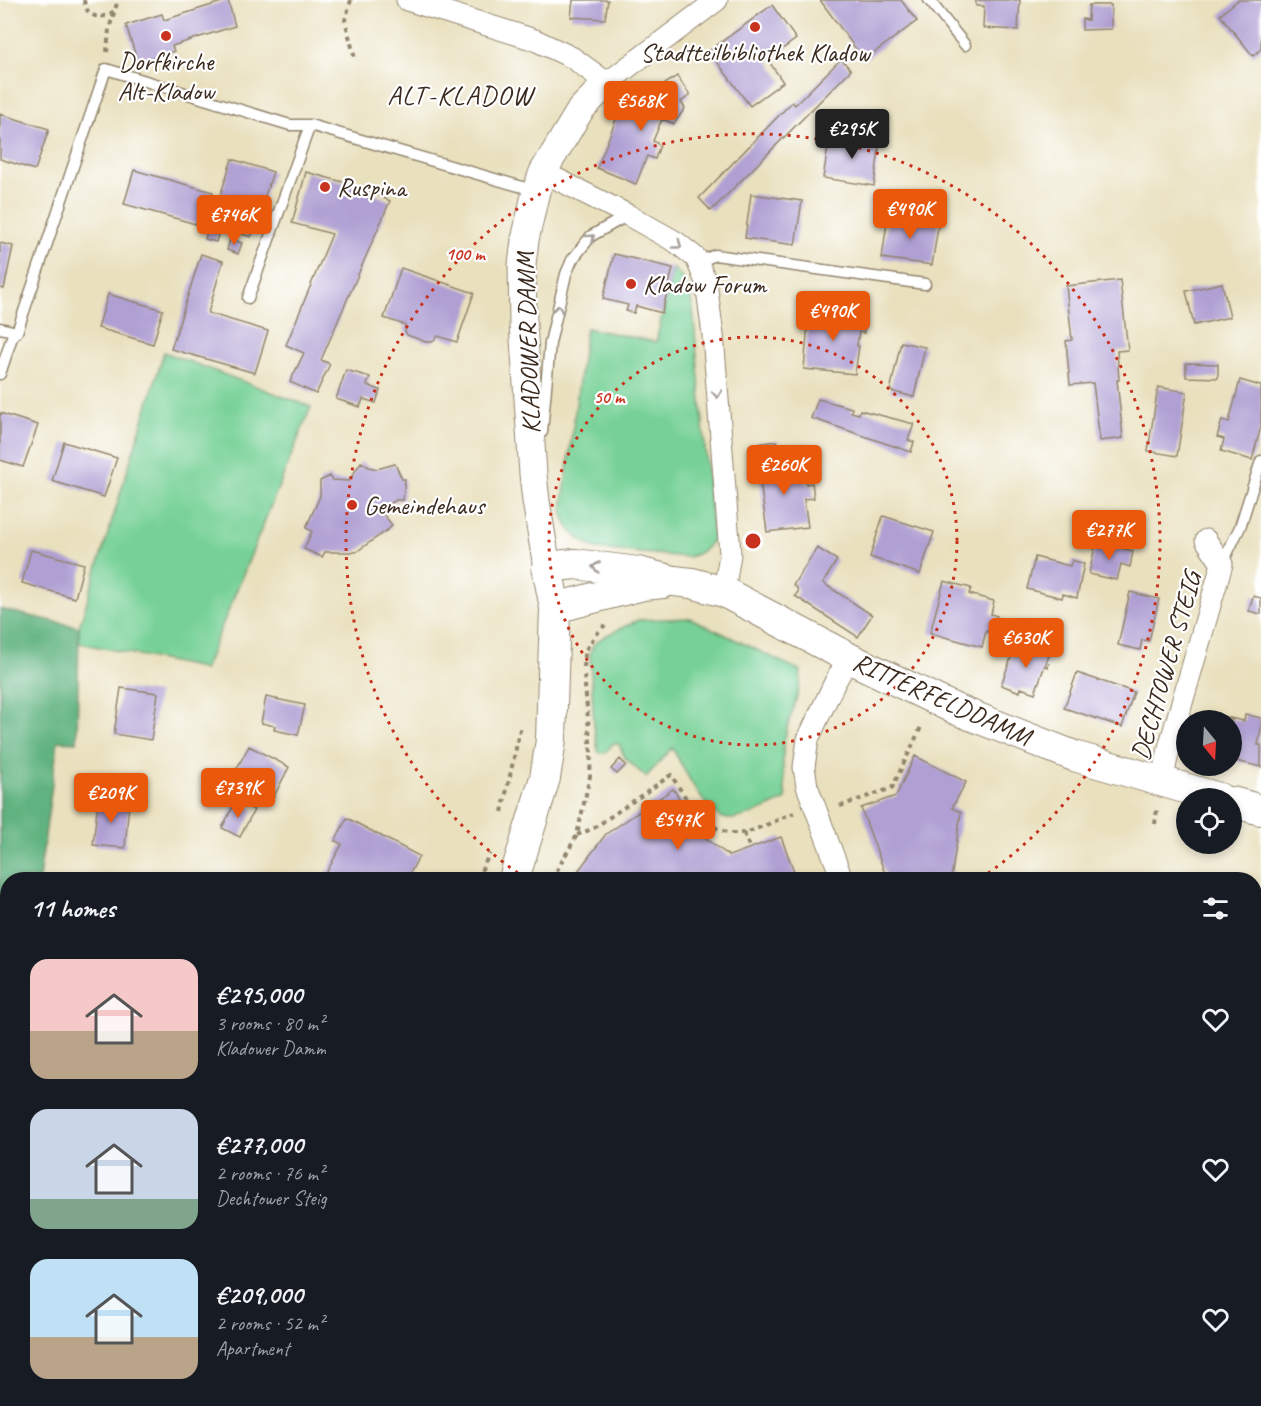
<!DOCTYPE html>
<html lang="en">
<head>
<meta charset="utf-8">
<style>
	body { margin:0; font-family:Caveat,sans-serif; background:#20242c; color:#f1f3f6; height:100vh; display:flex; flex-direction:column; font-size:22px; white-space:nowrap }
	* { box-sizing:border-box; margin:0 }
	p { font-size:20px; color:#9ea1a6 }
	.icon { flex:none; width:33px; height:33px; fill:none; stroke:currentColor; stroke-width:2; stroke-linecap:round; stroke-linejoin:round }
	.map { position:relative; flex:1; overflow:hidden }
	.details { position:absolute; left:0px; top:872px; width:1262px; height:536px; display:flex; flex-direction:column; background:#171b24; border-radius:24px 24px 0 0; box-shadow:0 3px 9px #0003 }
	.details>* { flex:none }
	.needle { width:39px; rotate:162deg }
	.controls { position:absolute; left:1176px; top:710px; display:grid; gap:12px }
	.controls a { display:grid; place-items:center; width:66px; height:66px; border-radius:50%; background:#171b24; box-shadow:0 3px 9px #0003; font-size:30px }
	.price { position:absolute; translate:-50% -51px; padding:0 14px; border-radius:6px; background:#ea580c; color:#fff; font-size:20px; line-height:39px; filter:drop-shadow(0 2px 3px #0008) }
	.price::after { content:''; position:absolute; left:50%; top:36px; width:18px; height:14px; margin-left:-9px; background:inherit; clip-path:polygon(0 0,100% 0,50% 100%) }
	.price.current { background:#222; color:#fff }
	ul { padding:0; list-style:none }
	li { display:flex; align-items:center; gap:18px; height:150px; padding:0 30px }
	li span { display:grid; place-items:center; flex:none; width:168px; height:120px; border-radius:18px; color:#555 }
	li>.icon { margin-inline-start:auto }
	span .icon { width:72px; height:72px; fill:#fffc; stroke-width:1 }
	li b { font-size:26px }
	h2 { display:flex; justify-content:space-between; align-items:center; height:72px; padding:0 30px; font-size:26px }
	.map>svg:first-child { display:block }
	.green { fill:#77d197; stroke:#597e5a; stroke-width:1.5 }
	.forest { fill:#61b380; stroke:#4e6e4f; stroke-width:1.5 }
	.building { fill:#af9fd3 }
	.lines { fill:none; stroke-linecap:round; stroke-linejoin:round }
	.service-casing { stroke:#92856e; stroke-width:13 }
	.minor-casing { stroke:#92856e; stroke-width:23 }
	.tertiary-casing { stroke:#92856e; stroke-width:29 }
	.secondary-casing { stroke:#92856e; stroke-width:32 }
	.path { stroke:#92856e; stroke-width:4; stroke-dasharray:4.5 4.5; stroke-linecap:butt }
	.service { stroke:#fff; stroke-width:10 }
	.minor { stroke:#fff; stroke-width:21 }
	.tertiary { stroke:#fff; stroke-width:27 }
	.secondary { stroke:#fff; stroke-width:30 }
	.oneway { stroke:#a79f9a }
	.ring { fill:none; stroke:#c8321e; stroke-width:3; stroke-dasharray:3 6 }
	.poi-dot { fill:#c8321e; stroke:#fff; stroke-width:2 }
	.labels { text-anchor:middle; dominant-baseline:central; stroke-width:4.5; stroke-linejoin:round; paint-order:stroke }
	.poi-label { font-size:26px; fill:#3b2a1e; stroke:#fff; text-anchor:start }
	.street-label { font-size:26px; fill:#3b2a1e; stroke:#fff }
	.neighbourhood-label { font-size:27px; letter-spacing:1.5px; fill:#3b2a1e; stroke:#fff }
	.centre { fill:#c8321e; stroke:#fff; stroke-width:3 }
	.ring-label { font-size:18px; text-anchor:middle; font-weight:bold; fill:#c8321e; stroke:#fff; stroke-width:4.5; stroke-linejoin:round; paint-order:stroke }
</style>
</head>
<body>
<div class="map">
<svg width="1261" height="1406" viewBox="0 0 1261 1406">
	<rect width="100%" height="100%" fill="#fff"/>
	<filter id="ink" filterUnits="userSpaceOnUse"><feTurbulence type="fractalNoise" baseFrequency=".0167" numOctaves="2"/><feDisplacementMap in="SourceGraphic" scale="12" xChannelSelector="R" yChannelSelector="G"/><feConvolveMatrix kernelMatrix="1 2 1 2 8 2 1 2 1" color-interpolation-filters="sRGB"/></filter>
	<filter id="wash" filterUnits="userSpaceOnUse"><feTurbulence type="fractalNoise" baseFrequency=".008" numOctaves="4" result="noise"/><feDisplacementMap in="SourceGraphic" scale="24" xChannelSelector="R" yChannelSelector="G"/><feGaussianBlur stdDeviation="1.35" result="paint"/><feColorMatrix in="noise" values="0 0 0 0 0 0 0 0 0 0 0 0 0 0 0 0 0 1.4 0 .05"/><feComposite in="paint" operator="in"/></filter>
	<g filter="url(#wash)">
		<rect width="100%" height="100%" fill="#e9e0bd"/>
		<path class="green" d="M673 268C686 280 690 292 693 309L713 539C706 549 700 554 688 557L596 549C579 540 565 530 562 510L586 328 656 342Z
			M164 352 311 407 204 670 192 666 79 643V627Z
			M690 618 801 671C801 691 793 707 788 725 780 750 783 774 786 799 772 806 744 819 729 819 706 819 683 765 672 748L646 777 625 758 619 744H612L606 753H600L598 751 594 726 590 653 594 644 605 636 638 620Z"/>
		<path class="forest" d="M0 609 79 627 77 742 58 741 39 879H8L7 1101 0 1097Z"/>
		<g id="blocks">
			<path class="building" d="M228 0 235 26 172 46 174 51 138 63 126 25 162 14 164 20Z
				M573 0H608L605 19 571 17Z
				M820 0H901L917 21 864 60Z
				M976 0H1020L1018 30 983 28 984 6H976Z
				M1238 0H1261V49L1253 56 1220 15Z
				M772 5 796 39 768 60 783 82 750 106 709 51Z
				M1089 5H1111V29L1082 30V19L1088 20Z
				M841 59 851 70 711 211 699 198 792 102 795 105Z
				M677 76 690 95 681 102 685 108 674 124 662 119 653 141 660 145 655 159 647 156 636 184 597 168 622 104 644 112 665 84Z
				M0 114 49 129 35 170 0 159Z
				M830 135 880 142 874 186 823 178Z
				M232 159 273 172 251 237 211 224Z
				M134 170 213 192 203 226 124 204Z
				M306 172 354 185 390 201 321 360 330 364 316 394 290 382 304 353 286 345 332 234 292 223Z
				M751 194 802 201 795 245 745 238Z
				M888 215 939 221 932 265 882 258Z
				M208 228 219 232 216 242 205 239Z
				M230 239 242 243 238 254 227 250Z
				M0 243 13 246 4 289 0 288Z
				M201 254 223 261 208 313 268 331 255 373 171 349Z
				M614 254 673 268 662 313 636 306 634 313 626 311 628 305 603 299Z
				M401 268 474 293 457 342 438 336 432 342H426L407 335 405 331V325L384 318Z
				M1120 280 1128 350 1117 351 1119 380H1117L1123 438 1100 441 1093 383 1070 385 1066 341 1072 340 1066 286Z
				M1222 283 1230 317 1194 325 1186 291Z
				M108 294 163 310 153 344 98 328Z
				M809 311 866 316 864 333 859 332 857 346H859L855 374 804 369Z
				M901 342 925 347 914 397 890 391Z
				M1186 363 1218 364V378L1186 377Z
				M346 370 370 377 367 385 380 390 376 403 363 399 360 407 336 399Z
				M1240 380 1261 386V426L1252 460 1221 451 1224 439 1217 437 1222 420 1229 422Z
				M1158 387 1187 392 1177 456 1148 451Z
				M818 399 852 408 851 412 859 414 860 410 914 424 908 440 914 442 911 452 811 418Z
				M0 413 38 425 23 467 0 460Z
				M777 441 780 462 758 465 756 444Z
				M64 442 117 458 104 497 52 481Z
				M799 461 801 474H804L806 484 812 483 814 498 804 499 808 527 767 532 758 466Z
				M361 462 369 467 377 469 395 464 402 479H405L403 500H396L380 510 392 525 390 528 356 552H325L322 557 304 549 312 531 306 528 320 496V481L330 476 332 480 349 481Z
				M883 516 934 532 920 574 870 557Z
				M1096 542 1133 551 1130 567 1121 564 1117 580 1089 574Z
				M817 548 837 560 823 583 872 615 858 637 795 596 798 592 797 588 793 585Z
				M31 550 84 564 75 598 22 583Z
				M1035 557 1070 566 1072 560 1084 564 1077 598 1063 594 1062 598 1027 589Z
				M944 581 971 588 969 594 994 601 991 614 997 616 993 632 986 631 982 647 930 633Z
				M1130 592 1159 599 1149 641 1142 640 1140 650 1118 645Z
				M1253 596 1261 598V614L1249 611Z
				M1016 644 1041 653 1043 645 1052 648 1046 663 1049 664 1048 667 1045 665 1035 693 1021 688 1020 692 1001 685Z
				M1077 673 1134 692 1122 727 1064 708Z
				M121 688 158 693 151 740 114 734Z
				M266 697 305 705 298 735 274 730 275 726 261 723Z
				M1211 714 1244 721 1245 714 1261 718V729L1258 745H1261V767L1232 760V720H1209Z
				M249 746 289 767 270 804 229 783Z
				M915 756 966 782 952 808 961 812 951 879H887L861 808 896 796Z
				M620 759 626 765 617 774 611 769Z
				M673 789 707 839 729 856 781 837 797 879H572L606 834Z
				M98 800 129 803 125 848 93 845Z
				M236 801 254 810 240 837 222 828Z
				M347 818 419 856 407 879 403 877 401 879H323L342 844 335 841Z
				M0 1174 8 1178V1209L3 1206 0 1210Z
				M4 1302 8 1305V1333L0 1327V1307Z
				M6 1390 8 1391V1400H19L27 1406H0V1397Z
				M372 1400H415L425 1406H368Z
				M569 1400H674L679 1401 677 1406H584Z
				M988 1400H1000L1006 1401 1004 1406H987Z"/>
		</g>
	</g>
	<g filter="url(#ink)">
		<use href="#blocks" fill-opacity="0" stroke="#92856e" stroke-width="1.5"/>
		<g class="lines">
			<g class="service-casing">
				<path id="service" d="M929 0 965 45
					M697 263 715 255 925 284
					M248 298 310 125
					M0 328 17 332 106 69 290 125H310L536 191
					M0 374 14 331
					M542 432 550 343 566 274 572 260 591 236 628 215
					M1222 564 1240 527 1261 461"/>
			</g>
			<g class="minor-casing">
				<path id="minor" d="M407 0 535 40 573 58 607 83 717 0
					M543 172 628 215 676 242 696 258 706 282 713 335 730 554 724 592
					M1162 782 1170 744 1222 564 1206 540
					M842 879 807 786 804 767 808 739 835 682 849 658
					M0 1258 8 1262
					M227 1400 238 1406
					M491 1400 501 1406
					M1034 1400 1036 1406"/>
			</g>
			<g class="tertiary-casing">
				<path id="tertiary" d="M547 567 536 501 533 474 523 324 522 265 525 240 536 191 543 172 581 109 607 83"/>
			</g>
			<g class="secondary-casing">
				<path id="secondary" d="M555 608 643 585 663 583
					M1232 802 1261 810
					M514 879 545 778 551 740 555 608 547 567 575 564 638 572 674 581 692 583 724 592 849 658 955 709 1074 756 1219 798
					M165 1406 168 1400"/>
			</g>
			<path class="path" d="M84 0C86 18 101 21 114 11
				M351 0 345 20 355 59
				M107 52 109 29 118 0
				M584 667 585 651 594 637 605 625
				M840 806 892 788 922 725
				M502 812 521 725
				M1155 824 1157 809
				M744 833 750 849
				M577 835 594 828 671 775C688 801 706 836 742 833 753 832 781 818 794 813
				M477 879 490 853
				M552 879 577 835 590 776 591 752 584 675
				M0 1058 8 1065
				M123 1406 127 1400"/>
			<use href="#service" class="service"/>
			<use href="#minor" class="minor"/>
			<use href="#tertiary" class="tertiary"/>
			<use href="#secondary" class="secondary"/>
		</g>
		<defs><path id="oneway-chevron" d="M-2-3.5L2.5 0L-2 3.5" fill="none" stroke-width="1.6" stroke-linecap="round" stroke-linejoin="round" transform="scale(1.5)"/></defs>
		<g class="oneway">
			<use href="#oneway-chevron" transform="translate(591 238) rotate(-42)"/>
			<use href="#oneway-chevron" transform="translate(678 245) rotate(36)"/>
			<use href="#oneway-chevron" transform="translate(558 309) rotate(-77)"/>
			<use href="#oneway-chevron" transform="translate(717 394) rotate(85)"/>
			<use href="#oneway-chevron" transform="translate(596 567) rotate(-173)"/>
		</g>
	</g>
	<g class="ring">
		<circle cx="753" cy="541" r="204"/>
		<path d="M525 878A407 407 0 1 1 981 878"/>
	</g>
	<g class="poi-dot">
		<circle cx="755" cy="27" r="6"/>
		<circle cx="166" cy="36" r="6"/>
		<circle cx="325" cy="187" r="6"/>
		<circle cx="631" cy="284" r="6"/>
		<circle cx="352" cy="505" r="6"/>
	</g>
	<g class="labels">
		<g class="poi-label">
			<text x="755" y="52" text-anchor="middle">Stadtteilbibliothek Kladow</text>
			<text x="166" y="61" text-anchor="middle">Dorfkirche<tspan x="166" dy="30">Alt-Kladow</tspan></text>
			<text x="337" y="187">Ruspina</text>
			<text x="643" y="284">Kladow Forum</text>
			<text x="364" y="505">Gemeindehaus</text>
		</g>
		<g class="street-label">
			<text transform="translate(528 343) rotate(-92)">KLADOWER DAMM</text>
			<text transform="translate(1166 666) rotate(-74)">DECHTOWER STEIG</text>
			<text transform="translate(942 699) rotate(24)">RITTERFELDDAMM</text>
		</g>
		<g class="neighbourhood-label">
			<text x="460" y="95">ALT-KLADOW</text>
		</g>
	</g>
	<circle cx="753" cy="541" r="9" class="centre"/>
	<g class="ring-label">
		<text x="465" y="260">100 m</text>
		<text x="609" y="403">50 m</text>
	</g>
</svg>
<div class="controls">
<a><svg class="needle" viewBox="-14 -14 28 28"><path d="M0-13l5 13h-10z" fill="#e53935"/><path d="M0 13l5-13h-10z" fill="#9ea1a6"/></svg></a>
<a><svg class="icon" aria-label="locate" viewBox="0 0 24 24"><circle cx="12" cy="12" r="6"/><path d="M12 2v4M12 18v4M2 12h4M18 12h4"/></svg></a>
</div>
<b class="price" style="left:641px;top:132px">€568K</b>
<b class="price current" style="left:852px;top:160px">€295K</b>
<b class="price" style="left:910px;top:240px">€490K</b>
<b class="price" style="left:234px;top:246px">€746K</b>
<b class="price" style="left:833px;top:342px">€490K</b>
<b class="price" style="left:784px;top:496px">€260K</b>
<b class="price" style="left:1109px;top:561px">€277K</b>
<b class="price" style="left:1026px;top:669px">€630K</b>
<b class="price" style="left:238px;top:819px">€739K</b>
<b class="price" style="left:111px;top:824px">€209K</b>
<b class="price" style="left:678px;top:851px">€547K</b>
<section class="details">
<h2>11 homes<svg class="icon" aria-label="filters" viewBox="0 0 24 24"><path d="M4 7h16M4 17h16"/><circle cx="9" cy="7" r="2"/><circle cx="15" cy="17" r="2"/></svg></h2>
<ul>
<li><span style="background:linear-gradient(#f6c9c9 60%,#b9a48a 0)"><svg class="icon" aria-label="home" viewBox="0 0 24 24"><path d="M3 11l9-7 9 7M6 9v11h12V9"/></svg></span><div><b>€295,000</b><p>3 rooms · 80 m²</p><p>Kladower Damm</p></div><svg class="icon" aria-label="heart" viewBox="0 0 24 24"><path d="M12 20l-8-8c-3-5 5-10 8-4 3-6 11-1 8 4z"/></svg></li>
<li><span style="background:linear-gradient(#c9d6e8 75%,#7fa58c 0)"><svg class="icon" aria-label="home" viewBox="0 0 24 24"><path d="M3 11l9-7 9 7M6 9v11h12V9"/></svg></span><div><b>€277,000</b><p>2 rooms · 76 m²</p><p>Dechtower Steig</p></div><svg class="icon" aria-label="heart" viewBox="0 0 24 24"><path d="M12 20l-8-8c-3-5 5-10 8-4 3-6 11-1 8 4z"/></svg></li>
<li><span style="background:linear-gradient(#bfe0f5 65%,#b9a48a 0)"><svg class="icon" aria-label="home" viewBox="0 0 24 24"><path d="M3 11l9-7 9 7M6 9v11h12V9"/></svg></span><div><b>€209,000</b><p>2 rooms · 52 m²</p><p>Apartment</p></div><svg class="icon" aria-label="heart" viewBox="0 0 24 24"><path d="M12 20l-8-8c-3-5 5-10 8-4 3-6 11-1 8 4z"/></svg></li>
</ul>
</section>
</div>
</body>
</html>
